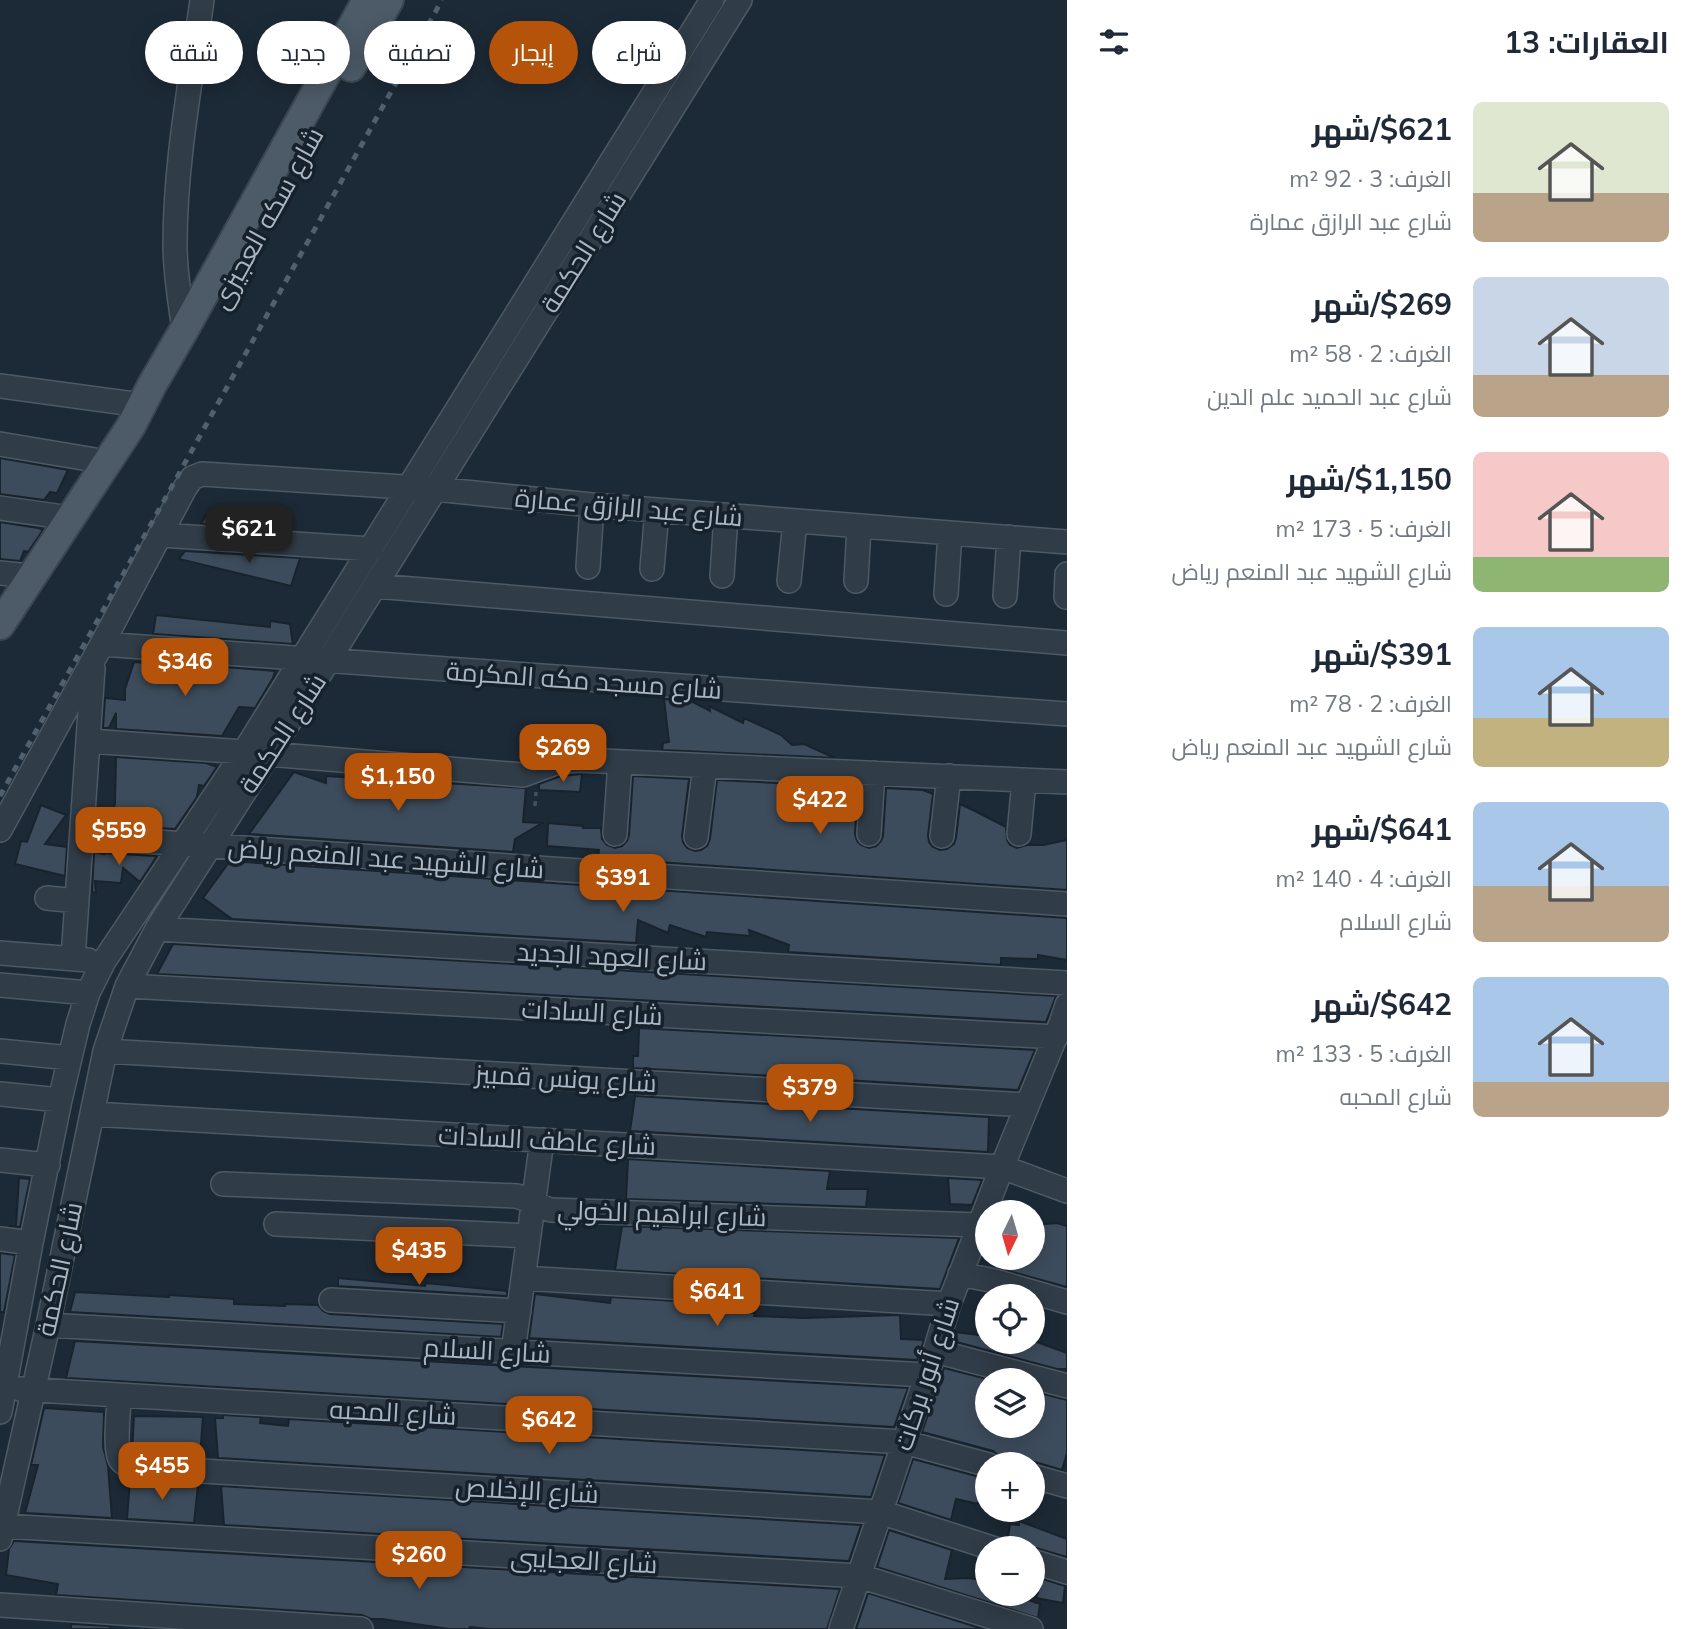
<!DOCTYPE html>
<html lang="ar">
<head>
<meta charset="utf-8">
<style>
	body { margin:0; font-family:Mulish,Cairo,sans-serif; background:#f2f2f3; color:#1f2937; direction:rtl; height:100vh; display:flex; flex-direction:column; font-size:26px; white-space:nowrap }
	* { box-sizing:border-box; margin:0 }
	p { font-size:23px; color:#747a83 }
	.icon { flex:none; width:38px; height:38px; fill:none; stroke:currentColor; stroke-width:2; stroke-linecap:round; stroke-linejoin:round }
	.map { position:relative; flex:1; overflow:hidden; direction:ltr }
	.panel { display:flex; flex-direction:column; background:#fff; width:630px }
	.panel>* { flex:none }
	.guide { position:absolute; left:21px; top:21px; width:665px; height:63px; direction:rtl; display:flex; gap:14px }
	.needle { width:46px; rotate:185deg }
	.tools { position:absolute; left:975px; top:1200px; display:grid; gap:14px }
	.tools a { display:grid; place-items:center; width:70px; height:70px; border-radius:50%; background:#fff; box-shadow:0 4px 18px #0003; font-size:35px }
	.price { position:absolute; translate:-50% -60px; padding:0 16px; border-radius:14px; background:#b45309; color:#fff; font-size:23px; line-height:46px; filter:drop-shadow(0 2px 4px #0008) }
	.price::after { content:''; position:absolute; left:50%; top:42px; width:21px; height:16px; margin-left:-10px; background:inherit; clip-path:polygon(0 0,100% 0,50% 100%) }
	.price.current { background:#222; color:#fff }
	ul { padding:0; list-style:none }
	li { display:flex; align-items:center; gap:21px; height:175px; padding:0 28px }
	li span { display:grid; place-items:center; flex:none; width:196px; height:140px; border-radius:10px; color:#555 }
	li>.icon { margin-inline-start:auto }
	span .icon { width:84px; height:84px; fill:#fffc; stroke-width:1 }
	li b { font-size:30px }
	h2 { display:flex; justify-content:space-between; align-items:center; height:84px; padding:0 28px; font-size:30px }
	.chip { padding:0 24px; border-radius:32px; background:#fff; box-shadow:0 4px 18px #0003; font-size:24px; line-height:63px }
	.chip.current { background:#b45309; color:#fff }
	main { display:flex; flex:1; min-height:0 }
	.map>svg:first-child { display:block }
	.building { fill:#3d4c5c; stroke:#18232d; stroke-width:2 }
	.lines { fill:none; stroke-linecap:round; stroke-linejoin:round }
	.minor-casing { stroke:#4d5965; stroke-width:26 }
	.major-casing { stroke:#394550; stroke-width:32 }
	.path { stroke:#3c5455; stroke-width:3.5; stroke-dasharray:5 5; stroke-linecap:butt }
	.minor { stroke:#303c47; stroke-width:23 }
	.major { stroke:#4d5b68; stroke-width:28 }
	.rail { stroke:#51606f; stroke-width:5; stroke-dasharray:7 7; stroke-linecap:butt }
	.labels { text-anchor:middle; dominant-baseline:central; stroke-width:7; stroke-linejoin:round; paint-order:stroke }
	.street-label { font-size:26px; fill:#a9b6c5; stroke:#16212b }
</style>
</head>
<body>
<main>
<section class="panel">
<h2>العقارات: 13<svg class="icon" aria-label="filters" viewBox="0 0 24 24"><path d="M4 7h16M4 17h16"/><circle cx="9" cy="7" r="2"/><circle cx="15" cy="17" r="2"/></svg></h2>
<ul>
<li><span style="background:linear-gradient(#dfe7d0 65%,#b9a48a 0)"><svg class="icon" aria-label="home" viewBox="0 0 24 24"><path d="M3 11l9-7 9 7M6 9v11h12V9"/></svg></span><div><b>$621/شهر</b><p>الغرف: 3 · 92 m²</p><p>شارع عبد الرازق عمارة</p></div></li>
<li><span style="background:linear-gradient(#c9d6e8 70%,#b9a48a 0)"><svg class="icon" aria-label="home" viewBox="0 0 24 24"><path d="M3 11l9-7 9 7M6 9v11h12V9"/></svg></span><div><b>$269/شهر</b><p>الغرف: 2 · 58 m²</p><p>شارع عبد الحميد علم الدين</p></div></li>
<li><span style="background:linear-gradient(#f6c9c9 75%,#8fb573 0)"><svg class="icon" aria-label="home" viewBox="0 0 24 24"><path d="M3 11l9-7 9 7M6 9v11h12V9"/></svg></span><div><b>$1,150/شهر</b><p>الغرف: 5 · 173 m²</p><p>شارع الشهيد عبد المنعم رياض</p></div></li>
<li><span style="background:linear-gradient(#a9c7e8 65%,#c2b280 0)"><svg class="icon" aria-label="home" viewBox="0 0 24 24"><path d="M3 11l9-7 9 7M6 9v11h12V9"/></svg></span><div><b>$391/شهر</b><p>الغرف: 2 · 78 m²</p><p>شارع الشهيد عبد المنعم رياض</p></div></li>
<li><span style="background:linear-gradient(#a9c7e8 60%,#b9a48a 0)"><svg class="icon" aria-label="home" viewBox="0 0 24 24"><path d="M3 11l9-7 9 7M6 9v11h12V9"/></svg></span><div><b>$641/شهر</b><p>الغرف: 4 · 140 m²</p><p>شارع السلام</p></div></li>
<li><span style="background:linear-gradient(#a9c7e8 75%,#b9a48a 0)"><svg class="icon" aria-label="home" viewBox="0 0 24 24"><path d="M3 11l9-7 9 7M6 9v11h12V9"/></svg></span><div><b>$642/شهر</b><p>الغرف: 5 · 133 m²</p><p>شارع المحبه</p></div></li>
</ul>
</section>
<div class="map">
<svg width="1067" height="1629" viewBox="0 0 1067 1629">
	<rect width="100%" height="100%" fill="#1c2a37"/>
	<path class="building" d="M0 458 68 470 57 493 50 492 44 500 0 494Z
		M208 512 243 526 201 524Z
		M0 522 38 528 43 530 28 552 24 551 20 561 0 559Z
		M185 551 300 558 291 586 179 559Z
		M156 615 270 627V621L290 624 293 644 153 634Z
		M148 661 275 671 273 678 255 708 239 707 222 736 116 729V713L109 728H103L105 698 125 700V689L134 662 148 663Z
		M664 699 691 701 710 711 709 706 743 723 744 718 781 735 792 745 804 744 835 758 662 750 663 743 669 742Z
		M116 757 206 763 217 767 204 786 199 785 197 797 175 829 107 825V823H110L115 803Z
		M294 772 326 783V776L526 788 523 822 542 823 515 839 513 852 249 834Z
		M582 774 580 792 539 790V784L561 776Z
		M633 776 689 779 682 836 683 842 687 848 695 851 701 850 707 846 710 839 717 780 858 787 855 834 857 841 861 845 869 848 876 846 881 841 883 836 886 788 923 790 933 794 928 835 929 842 933 847 940 850 947 849 954 844 956 838 960 804 975 811 1006 827 1007 840 1010 845 1017 848 1027 845H1043L1067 840V890L598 858 599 850 547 846 548 823 583 826V828H601L602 839 607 845 615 848 622 846 627 841 629 835Z
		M41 805 66 815 45 844 67 847 65 876 15 864 21 841 27 842Z
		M94 852 104 854V853L157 856 140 882 123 868 121 883 95 881 96 893 92 892Z
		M230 861 1067 918V960L1038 955V959L1001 958V965L788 952 789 945 749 930 750 936 707 932 706 937 670 925 668 933 638 920 636 943 232 919 203 898Z
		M173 944 1056 996 1046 1022 157 974Z
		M639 1028 1035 1050 1018 1090 633 1068V1056H638Z
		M635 1096 989 1117 988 1152 630 1131Z
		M628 1159 830 1171 827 1189H868L866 1207 626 1199Z
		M19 1178 30 1179 20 1227 9 1226H16Z
		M948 1178 982 1180 972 1205 950 1204Z
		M1057 1223 1067 1226V1287L994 1267 1000 1266 1002 1258H1032V1225Z
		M622 1226 959 1238 940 1289 615 1270Z
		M0 1253 15 1255 4 1312H0Z
		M338 1278 425 1286 426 1283 507 1291V1296L338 1286Z
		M75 1292 169 1297V1295L234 1299V1304L285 1306V1304L318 1305 323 1311 330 1314 503 1324 501 1337 70 1312Z
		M535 1294 610 1303 611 1297 725 1304 723 1312 755 1313 754 1316 804 1318 900 1315 901 1339 924 1340 917 1360 529 1338Z
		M955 1332 987 1336V1342H1037L1067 1353V1369H1057L953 1341Z
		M75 1341 512 1366 908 1388 894 1427 66 1378Z
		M944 1368 987 1379V1426H1032V1391L1067 1400V1453L1062 1470 1035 1462H1029L1024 1465H1003L999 1456 993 1451 922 1432Z
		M44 1408 104 1412 103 1447 108 1466 112 1518 25 1513 38 1465H31Z
		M223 1415 261 1417 260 1423 288 1426 289 1419 885 1455 871 1497 218 1458 215 1418H223Z
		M134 1416 203 1417 200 1457 132 1452Z
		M913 1459 987 1479 984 1498H979L978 1504 956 1499 951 1520 898 1503Z
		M130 1480 198 1485 194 1523 127 1519Z
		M221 1486 861 1525 849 1561 224 1525Z
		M1019 1521 1067 1539V1557L1036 1548 1017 1549 1009 1546 1007 1543 1010 1524 1019 1525Z
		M889 1530 952 1550 945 1579 969 1578 981 1580 986 1584 985 1594H1011L1040 1604 1038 1618 877 1567Z
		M14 1541 840 1589 827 1629H490L470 1627 469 1629H449L382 1619H371L362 1615 56 1595 58 1584 6 1575 9 1549Z
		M1043 1579 1065 1586 1063 1603 1036 1598Z
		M868 1593 983 1629H856Z
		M71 1624 110 1626V1629H71Z"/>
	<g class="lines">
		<g class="minor-casing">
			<path id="minor" d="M184 330C180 301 175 273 175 245 175 162 191 81 202 0
				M0 386 141 405
				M0 444 107 462
				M0 508 70 518
				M161 535 371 549
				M588 567 592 505
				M652 569 657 510
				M0 573 31 576
				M722 576 726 515
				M789 581 795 521
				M856 581 859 526
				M375 586 1067 643
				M946 594 950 533
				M1005 596 1009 537
				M1066 597 1067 574
				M102 644 1067 714
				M89 741 244 752
				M268 754 523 775 558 762 579 760 1067 782
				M0 830 102 644 185 488 192 478 202 474 435 489 592 505 1067 542
				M615 834 620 762
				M869 834 873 773
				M1019 834 1024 780
				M942 836 949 776
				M82 837 1067 904
				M696 837 705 766
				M47 898 77 901
				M157 929 1067 983
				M0 953 88 960
				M73 958 93 668
				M0 985 88 993
				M127 986 1056 1037
				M0 1051 70 1058
				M105 1051 1027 1105
				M0 1094 60 1100
				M92 1114 1002 1167 1067 1191
				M0 1160 48 1165
				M223 1184 517 1196C529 1200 539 1207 551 1210L979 1225
				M276 1224 529 1236
				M0 1239 31 1243
				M960 1274 995 1281 1067 1302
				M523 1278 949 1304
				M331 1300 519 1311
				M48 1325 926 1375
				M935 1351 1067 1386
				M513 1352 542 1140
				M20 1389 904 1442 989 1465
				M119 1396C119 1409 114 1449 120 1459 124 1465 129 1465 135 1467L880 1512 995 1549
				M0 1412 31 1243 60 1100 78 1024 88 993 104 961 244 752 712 0
				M1032 1476 1067 1486
				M3 1526 859 1576 1031 1629
				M0 1539 48 1325 105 1051 127 986 157 929 328 661 740 0
				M1032 1561 1067 1572
				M0 1605 361 1629
				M841 1629 935 1351 949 1304 1002 1167 1061 1023 1067 1005"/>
		</g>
		<g class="major-casing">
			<path id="major" d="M351 67 389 0
				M0 625 131 426 152 385 184 330 367 0"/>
		</g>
		<path class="path" d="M535 806 536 792"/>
		<use href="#minor" class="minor"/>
		<use href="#major" class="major"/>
		<path class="rail" d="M0 796 442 0"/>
	</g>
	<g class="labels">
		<g class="street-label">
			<text transform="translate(267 218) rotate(-61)">شارع سكه العجيزى</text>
			<text transform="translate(583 252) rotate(-58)">شارع الحكمة</text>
			<text transform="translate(629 507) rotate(5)">شارع عبد الرازق عمارة</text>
			<text transform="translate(584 680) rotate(4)">شارع مسجد مكه المكرمة</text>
			<text transform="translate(282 733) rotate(-57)">شارع الحكمة</text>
			<text transform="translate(386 858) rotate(4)">شارع الشهيد عبد المنعم رياض</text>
			<text transform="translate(612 956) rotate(3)">شارع العهد الجديد</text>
			<text transform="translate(592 1012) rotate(3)">شارع السادات</text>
			<text transform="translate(566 1078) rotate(3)">شارع يونس قمبيز</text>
			<text transform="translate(547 1140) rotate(3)">شارع عاطف السادات</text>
			<text transform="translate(662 1213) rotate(2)">شارع ابراهيم الخولي</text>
			<text transform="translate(59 1269) rotate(-78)">شارع الحكمة</text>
			<text transform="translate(487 1350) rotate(3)">شارع السلام</text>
			<text transform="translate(926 1374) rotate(-72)">شارع أنور بركات</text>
			<text transform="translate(393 1412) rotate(3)">شارع المحبه</text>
			<text transform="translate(527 1490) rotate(3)">شارع الإخلاص</text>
			<text transform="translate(584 1560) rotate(3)">شارع العجايبى</text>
		</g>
	</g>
</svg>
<div class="tools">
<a><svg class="needle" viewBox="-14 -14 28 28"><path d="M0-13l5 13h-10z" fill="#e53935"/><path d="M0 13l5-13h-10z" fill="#747a83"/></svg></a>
<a><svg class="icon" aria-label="locate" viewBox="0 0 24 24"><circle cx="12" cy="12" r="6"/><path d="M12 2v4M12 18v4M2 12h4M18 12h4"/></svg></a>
<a><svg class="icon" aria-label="layers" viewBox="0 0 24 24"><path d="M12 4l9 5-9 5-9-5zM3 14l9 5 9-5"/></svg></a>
<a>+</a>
<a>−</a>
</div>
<b class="price current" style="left:249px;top:565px">$621</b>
<b class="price" style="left:185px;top:698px">$346</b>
<b class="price" style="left:563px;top:784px">$269</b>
<b class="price" style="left:398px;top:813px">$1,150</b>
<b class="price" style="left:820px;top:836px">$422</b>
<b class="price" style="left:119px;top:867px">$559</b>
<b class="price" style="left:623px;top:914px">$391</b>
<b class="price" style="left:810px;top:1124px">$379</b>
<b class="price" style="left:419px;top:1287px">$435</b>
<b class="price" style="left:717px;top:1328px">$641</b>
<b class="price" style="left:549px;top:1456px">$642</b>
<b class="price" style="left:162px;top:1502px">$455</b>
<b class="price" style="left:419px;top:1591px">$260</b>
<div class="guide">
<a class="chip">شراء</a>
<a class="chip current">إيجار</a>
<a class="chip">تصفية</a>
<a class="chip">جديد</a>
<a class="chip">شقة</a>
</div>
</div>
</main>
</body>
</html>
